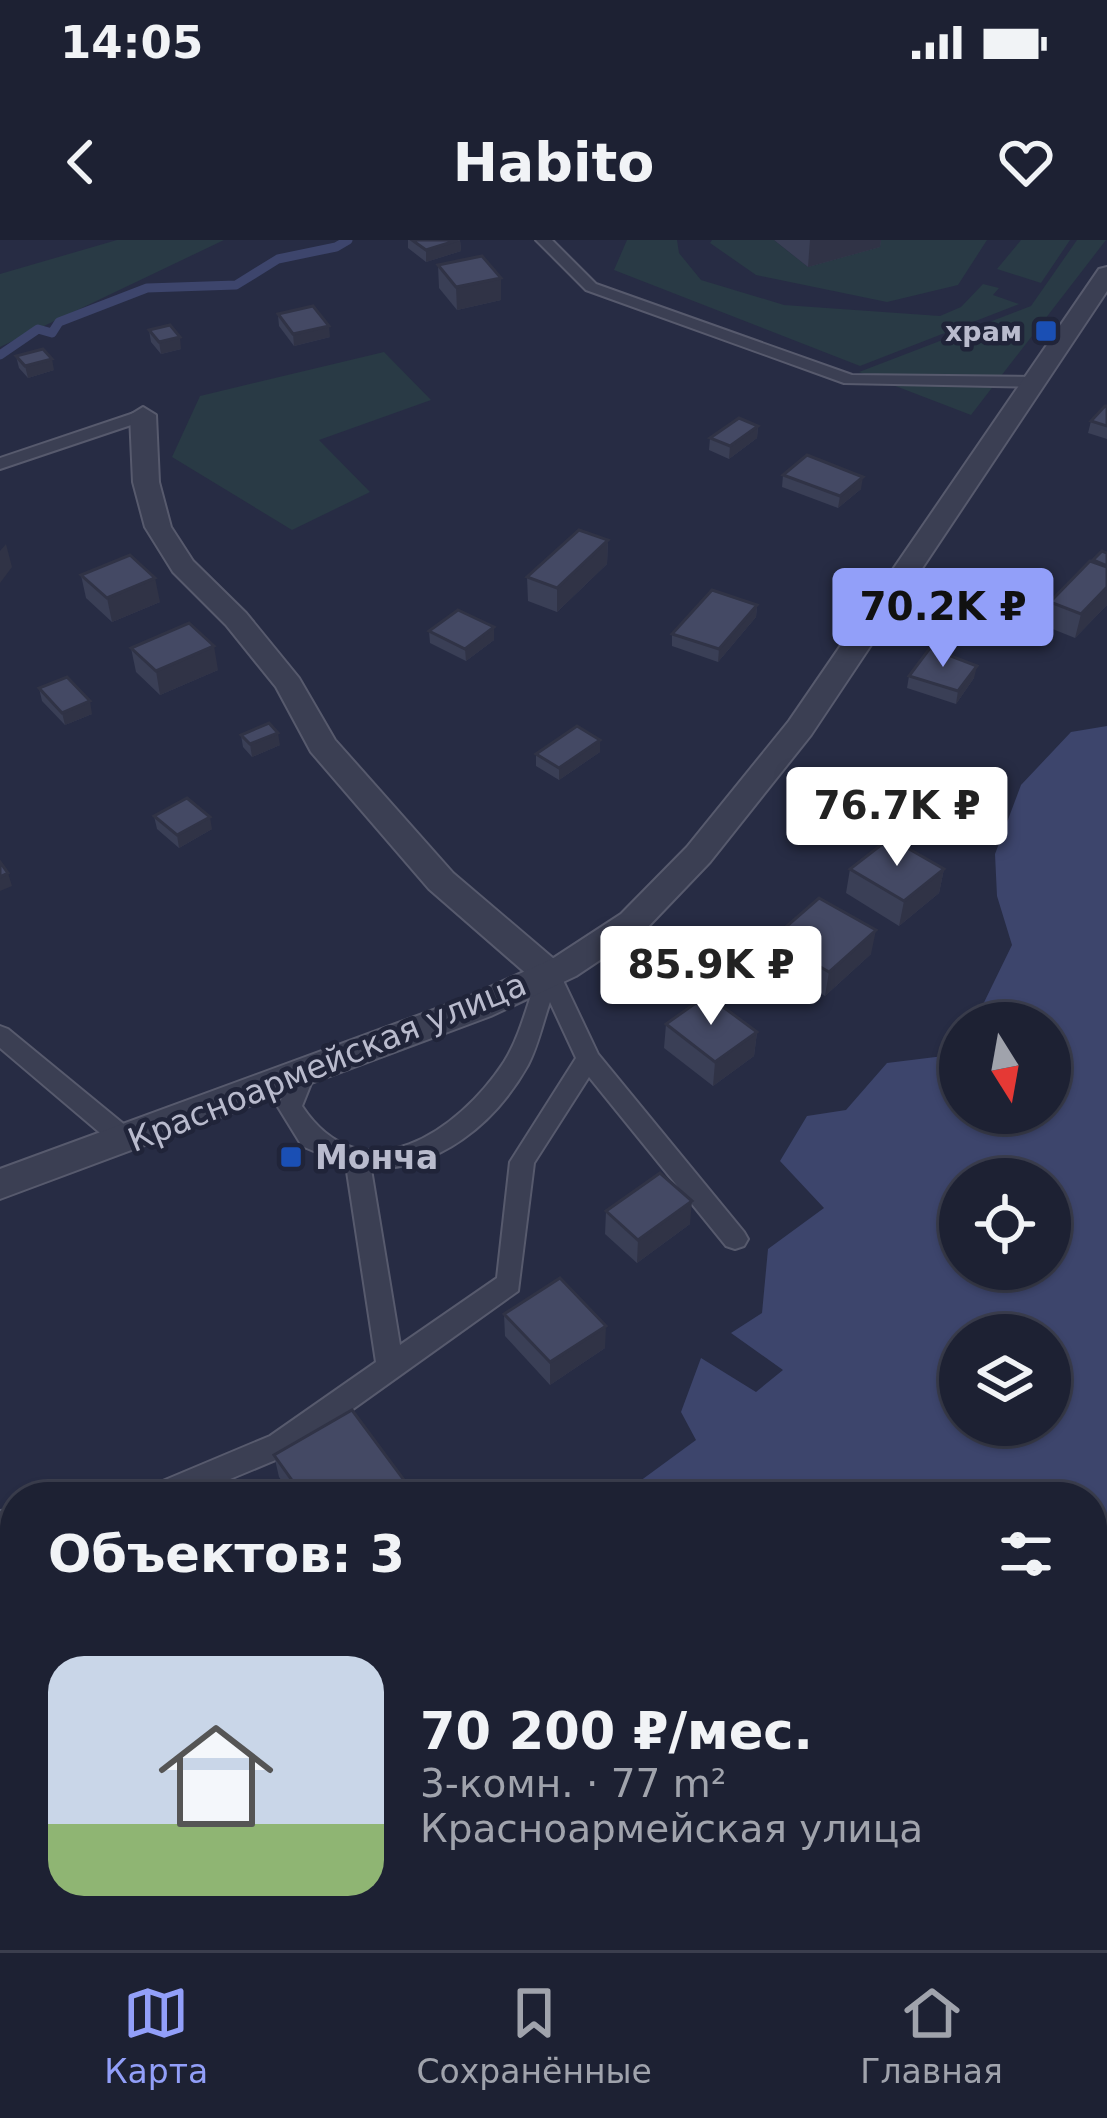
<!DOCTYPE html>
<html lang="ru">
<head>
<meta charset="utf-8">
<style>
	body { margin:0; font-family:"DejaVu Sans",sans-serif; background:#2a2e3f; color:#f1f3f6; height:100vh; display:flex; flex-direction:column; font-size:45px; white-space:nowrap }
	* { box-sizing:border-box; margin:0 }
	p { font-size:39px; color:#a0a3ac }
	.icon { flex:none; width:66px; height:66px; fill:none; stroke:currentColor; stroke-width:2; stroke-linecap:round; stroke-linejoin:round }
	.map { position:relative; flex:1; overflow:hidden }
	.drawer { position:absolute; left:0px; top:1242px; width:1107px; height:468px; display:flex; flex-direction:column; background:#1d2133; border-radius:48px 48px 0 0; box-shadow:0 3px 9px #0004,0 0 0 3px #3b3e4e }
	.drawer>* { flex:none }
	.needle { width:78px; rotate:169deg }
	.fabs { position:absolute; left:939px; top:762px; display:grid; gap:24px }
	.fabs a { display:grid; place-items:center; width:132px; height:132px; border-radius:50%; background:#1d2133; box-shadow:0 3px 9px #0004,0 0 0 3px #3b3e4e; font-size:60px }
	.price { position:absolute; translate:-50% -102px; padding:0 27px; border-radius:12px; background:#fff; color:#222; font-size:39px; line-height:78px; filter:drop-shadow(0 3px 6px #0008) }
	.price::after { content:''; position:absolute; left:50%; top:72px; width:36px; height:27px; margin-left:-18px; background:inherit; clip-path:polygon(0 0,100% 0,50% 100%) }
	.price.active { background:#929ff9; color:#111 }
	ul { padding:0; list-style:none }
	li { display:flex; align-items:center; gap:36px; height:300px; padding:0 48px }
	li+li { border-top:3px solid #3b3e4e }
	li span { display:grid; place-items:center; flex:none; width:336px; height:240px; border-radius:36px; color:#555 }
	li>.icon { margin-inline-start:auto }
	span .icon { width:144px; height:144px; fill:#fffc; stroke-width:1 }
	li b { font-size:51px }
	h2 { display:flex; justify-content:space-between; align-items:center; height:144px; padding:0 48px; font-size:51px }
	.status { display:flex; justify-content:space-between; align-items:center; height:84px; padding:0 60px; background:#1d2133; direction:ltr }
	.status svg { height:33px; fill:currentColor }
	header { display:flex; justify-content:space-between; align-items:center; height:156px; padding:0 48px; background:#1d2133; font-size:54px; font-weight:700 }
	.menu { display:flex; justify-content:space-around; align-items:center; height:168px; border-top:3px solid #3b3e4e; background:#1d2133; font-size:33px; color:#a0a3ac }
	.menu a { display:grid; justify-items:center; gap:6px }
	.menu .active { color:#929ff9 }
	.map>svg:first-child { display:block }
	.green { fill:#293a45 }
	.water { fill:#3d456c; fill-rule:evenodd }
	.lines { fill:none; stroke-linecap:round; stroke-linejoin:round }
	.stream { stroke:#3d456c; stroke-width:9 }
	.service-casing { stroke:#575a6d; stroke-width:4 }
	.minor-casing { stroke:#575a6d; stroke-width:4 }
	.tertiary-casing { stroke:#575a6d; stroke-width:4 }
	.service { fill:#3b3f53; fill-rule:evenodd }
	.minor { fill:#3b3f53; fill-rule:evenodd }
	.tertiary { fill:#3b3f53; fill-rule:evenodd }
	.wall { fill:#3a3f56 }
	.shaded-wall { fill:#303346 }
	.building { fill:#444964; stroke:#303346; stroke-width:3 }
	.transit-dot { fill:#1a4fb4; stroke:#202439; stroke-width:4.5 }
	.labels { text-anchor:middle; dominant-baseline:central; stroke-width:9; stroke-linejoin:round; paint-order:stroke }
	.far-poi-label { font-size:27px; font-weight:bold; fill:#b9bbcd; stroke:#202439; text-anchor:end }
	.street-label { font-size:33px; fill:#b9bbcd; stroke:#202439 }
	.poi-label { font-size:33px; font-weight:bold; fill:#b9bbcd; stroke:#202439; text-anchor:start }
</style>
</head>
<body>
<div class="status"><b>14:05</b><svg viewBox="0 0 49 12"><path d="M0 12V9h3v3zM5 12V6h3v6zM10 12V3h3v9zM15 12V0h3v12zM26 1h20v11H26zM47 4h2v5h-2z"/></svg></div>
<header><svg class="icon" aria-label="back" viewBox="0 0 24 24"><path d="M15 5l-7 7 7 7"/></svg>Habito<svg class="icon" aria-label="heart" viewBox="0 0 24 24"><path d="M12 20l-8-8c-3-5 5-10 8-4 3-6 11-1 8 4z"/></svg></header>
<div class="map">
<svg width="1107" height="1710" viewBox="0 0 1107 1710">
	<rect width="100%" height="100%" fill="#272c44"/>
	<path class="green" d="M117 0H224L0 107V34Z
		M627 0H677L679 13 701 40 784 65 940 76 961 67 983 44 999 48 993 55 1019 64 860 126 614 30Z
		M712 0H774L808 27 871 0H987L958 45 887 62 756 35 710 3Z
		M1021 0H1070L1041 43 997 29Z
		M1077 0H1106L971 175 859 132 1031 66Z
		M384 112 431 160 319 200 370 252 292 290 172 217 200 156Z"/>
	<path class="water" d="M1107 486V1710H0V1641L15 1634V1695H1092V1257H528L542 1244H636L696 1200 681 1172 701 1118 756 1152 783 1130 731 1093 762 1073 768 1009 824 968 780 921 807 876 846 870 887 823 960 814V873H1050V783H974L1012 705 997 656 995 614 1021 545 1071 492ZM960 939H1050V1029H960ZM960 1095H1050V1185H960Z"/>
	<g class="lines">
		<path class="stream" d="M0 115 38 89 52 93 59 82 147 48 236 45 278 19 336 7 348 0"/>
		<g class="service-casing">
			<path id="service" d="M536 0H552L596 44 852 135 1037 137 1045 142 1037 147 844 143 586 50Z
				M143 170 151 175 149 179 0 229V218Z
				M549 726 560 734 598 814 744 992 748 999 744 1006 735 1009 726 1006 589 837 534 923 518 1051 290 1214 187 1257H142L146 1248 270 1196 376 1122 346 925 302 906 278 867 296 825 304 822 316 831 302 866C363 958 459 891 504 822 520 797 528 762 538 734ZM550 762 576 818 510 922 497 1038 400 1105 371 929C439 929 495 884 528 825 538 806 543 782 550 762Z
				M0 786 8 789 137 895 140 902 137 909H119L0 808Z
				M15 1269V1295L0 1297V1271Z"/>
		</g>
		<g class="minor-casing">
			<path id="minor" d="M143 167 156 175 159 242 171 287 193 321 246 373 299 438 335 500 453 633 561 725 566 734 561 743H537L429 649 311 512 276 447 226 385 173 332 145 287 133 242 130 175Z"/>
		</g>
		<g class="tertiary-casing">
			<path id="tertiary" d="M1107 27V51L811 495 710 622 645 690 576 736 491 776 0 959V929L466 758 552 719 621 674 687 607 789 481 1099 29Z"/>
		</g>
		<use href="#service" class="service"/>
		<use href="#minor" class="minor"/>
		<use href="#tertiary" class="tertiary"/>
	</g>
	<path class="wall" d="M408 0H460L461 11 426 22 408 8Z
		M774 0H881L880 7 808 27Z
		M438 25 501 38V60L457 70 439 48Z
		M278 75 330 97 294 106 279 86Z
		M149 90 181 109 161 114 151 102Z
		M16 116 54 130 28 138 19 128Z
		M1107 166V199L1088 193 1091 181Z
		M758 186 757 198 729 219 709 210 710 198Z
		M783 235 861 249 838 268 782 247Z
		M608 300 607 324 557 372 528 361 527 337Z
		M1107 313V365L1075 398 1045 386 1050 362 1093 320Z
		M81 335 160 362 112 382 86 358Z
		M757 365 756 377 718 422 672 406V394Z
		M429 391 494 400 466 421 430 403Z
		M131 408 218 430 160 455 136 432Z
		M909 436 974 438 956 464 907 448Z
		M39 448 92 474 65 485 42 461Z
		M241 495 280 505 252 517 243 507Z
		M600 500V512L559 540 536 526V514Z
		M154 576 212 589 179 608 157 589Z
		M850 629H944L939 653 899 686 846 653Z
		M772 699 871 714 825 756 769 724Z
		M666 784 757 792 754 816 713 846 664 808Z
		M606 971 690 984 637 1023 605 994Z
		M504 1074 605 1108 550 1145 505 1096Z
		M274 1215 411 1257H293L279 1237Z"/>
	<path class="shaded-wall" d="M460 0 461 11 426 22V10Z
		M810 0H881L880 7 808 27Z
		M501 38V60L457 70 456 47Z
		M329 86 330 97 294 106 293 94Z
		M180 97 181 109 161 114 159 102Z
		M52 119 54 130 28 138 25 126Z
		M758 186 757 198 729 219 730 206Z
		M863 237 861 249 838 268 840 256Z
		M608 300 607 324 557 372V348Z
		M6 304 12 327 0 343V311Z
		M155 338 160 362 112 382 107 358Z
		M1107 347V365L1075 398 1081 374Z
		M757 365 756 377 718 422 719 409Z
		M494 387V400L466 421 465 409Z
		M214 406 218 430 160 455 156 431Z
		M977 426 974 438 956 464 958 451Z
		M90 461 92 474 65 485 62 473Z
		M278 493 280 505 252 517 250 504Z
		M600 500V512L559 540V528Z
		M210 577 212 589 179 608 177 595Z
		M944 629 939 653 899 686 904 661Z
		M8 633 12 646 0 651V637Z
		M876 690 871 714 825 756 829 732Z
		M757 792 754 816 713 846 715 822Z
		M692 961 690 984 637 1023 638 1000Z
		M606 1086 605 1108 550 1145V1122Z
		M410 1248 411 1257H396Z
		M11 1361 15 1370V1385L0 1393V1368Z"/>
	<path class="building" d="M412 0H458L426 10Z
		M482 16 501 38 456 47 438 25Z
		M313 66 329 86 293 94 278 74Z
		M170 85 180 97 159 102 149 90Z
		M43 109 52 119 25 126 16 116Z
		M1105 166H1107V186L1091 181Z
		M739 178 758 186 730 206 710 198Z
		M807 215 863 237 840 256 783 235Z
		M579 290 608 300 557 348 527 337Z
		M1102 311 1107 313V326L1093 320Z
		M130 315 155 338 107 358 81 335Z
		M1090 321 1107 327V347L1081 374 1050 362Z
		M712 350 757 365 719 409 672 394Z
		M458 370 494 387 465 409 429 391Z
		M189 383 214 406 156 431 131 408Z
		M930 408 977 426 958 451 909 436Z
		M67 437 90 461 62 473 39 448Z
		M269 483 278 493 250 504 241 495Z
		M577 486 600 500 559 528 536 514Z
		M187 558 210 577 177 595 154 576Z
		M890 598 944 629 904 661 850 629Z
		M0 622 8 633 0 637Z
		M819 658 876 690 829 732 772 699Z
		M707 755 757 792 715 822 666 784Z
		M660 933 692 961 638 1000 606 971Z
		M560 1038 606 1086 550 1122 504 1074Z
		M352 1170 410 1248 396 1257H304L274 1215Z
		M0 1341 11 1361 0 1368Z"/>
	<g class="transit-dot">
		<rect x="1034" y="79" width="24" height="24" rx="6"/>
		<rect x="279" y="905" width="24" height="24" rx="6"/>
	</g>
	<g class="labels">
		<g class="far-poi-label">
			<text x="1022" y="91">храм</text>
		</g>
		<g class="street-label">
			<text transform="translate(327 822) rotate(-22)">Красноармейская улица</text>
		</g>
		<g class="poi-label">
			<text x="315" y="917">Монча</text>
		</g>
	</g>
</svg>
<div class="fabs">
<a><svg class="needle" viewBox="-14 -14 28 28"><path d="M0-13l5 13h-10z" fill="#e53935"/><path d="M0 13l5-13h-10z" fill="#a0a3ac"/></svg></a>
<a><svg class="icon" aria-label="locate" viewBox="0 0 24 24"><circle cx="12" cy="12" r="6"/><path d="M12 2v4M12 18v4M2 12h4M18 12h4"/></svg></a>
<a><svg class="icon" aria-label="layers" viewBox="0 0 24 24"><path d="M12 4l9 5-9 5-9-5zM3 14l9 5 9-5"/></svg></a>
</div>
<b class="price active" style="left:943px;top:430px">70.2K ₽</b>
<b class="price" style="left:897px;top:629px">76.7K ₽</b>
<b class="price" style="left:711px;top:788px">85.9K ₽</b>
<section class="drawer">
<h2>Объектов: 3<svg class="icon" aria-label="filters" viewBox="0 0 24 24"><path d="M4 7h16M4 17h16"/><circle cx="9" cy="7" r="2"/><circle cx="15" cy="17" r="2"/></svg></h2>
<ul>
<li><span style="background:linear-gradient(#c9d6e8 70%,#8fb573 0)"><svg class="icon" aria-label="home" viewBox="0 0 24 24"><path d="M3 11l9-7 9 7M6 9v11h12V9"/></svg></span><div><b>70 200 ₽/мес.</b><p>3-комн. · 77 m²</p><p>Красноармейская улица</p></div></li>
</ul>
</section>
</div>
<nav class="menu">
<a class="active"><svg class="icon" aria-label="map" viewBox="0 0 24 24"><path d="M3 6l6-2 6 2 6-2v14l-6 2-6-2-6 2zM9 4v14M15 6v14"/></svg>Карта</a>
<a><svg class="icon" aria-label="saved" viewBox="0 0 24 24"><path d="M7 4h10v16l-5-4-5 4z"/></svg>Сохранённые</a>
<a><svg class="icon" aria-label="home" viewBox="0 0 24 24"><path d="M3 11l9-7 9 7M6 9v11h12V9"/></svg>Главная</a>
</nav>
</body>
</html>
